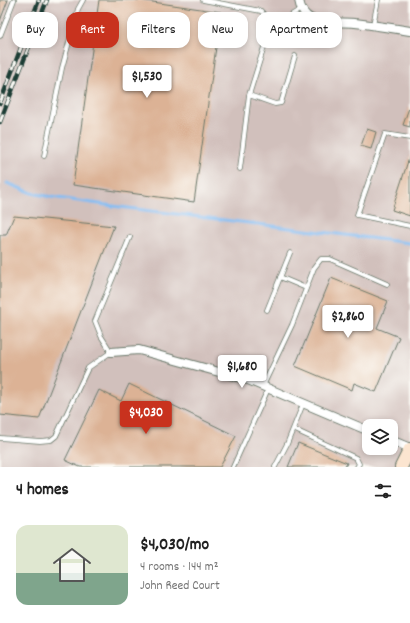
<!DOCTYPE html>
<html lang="en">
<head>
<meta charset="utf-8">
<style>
	body { margin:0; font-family:Dekko,sans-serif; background:#f6f6f6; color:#222; height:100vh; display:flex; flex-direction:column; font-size:15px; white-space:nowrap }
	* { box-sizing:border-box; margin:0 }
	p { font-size:13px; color:#767676 }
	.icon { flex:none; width:22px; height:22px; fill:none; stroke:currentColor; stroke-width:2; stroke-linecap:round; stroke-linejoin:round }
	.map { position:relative; height:467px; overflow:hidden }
	.details { display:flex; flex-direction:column; background:#fff; flex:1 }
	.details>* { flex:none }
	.hud { position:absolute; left:12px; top:12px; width:386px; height:36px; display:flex; gap:8px }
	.buttons { position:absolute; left:362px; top:419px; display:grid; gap:8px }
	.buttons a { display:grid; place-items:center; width:36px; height:36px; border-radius:8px; background:#fff; box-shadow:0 2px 6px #0003; font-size:20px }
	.price { position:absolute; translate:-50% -34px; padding:0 9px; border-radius:4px; background:#fff; color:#222; font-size:13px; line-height:26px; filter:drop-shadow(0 1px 2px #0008) }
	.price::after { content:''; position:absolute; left:50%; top:24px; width:12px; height:9px; margin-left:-6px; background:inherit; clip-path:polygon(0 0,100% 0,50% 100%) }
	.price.current { background:#c8321e; color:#fff }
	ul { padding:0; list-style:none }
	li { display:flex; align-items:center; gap:12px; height:100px; padding:0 16px }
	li+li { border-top:1px solid #e0e0e0 }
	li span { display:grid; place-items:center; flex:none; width:112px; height:80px; border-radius:12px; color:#555 }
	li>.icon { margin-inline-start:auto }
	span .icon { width:48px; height:48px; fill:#fffc; stroke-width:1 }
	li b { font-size:17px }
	h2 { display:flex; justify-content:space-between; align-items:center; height:48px; padding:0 16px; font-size:17px }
	.tag { padding:0 14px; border-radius:12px; background:#fff; box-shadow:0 2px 6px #0003; font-size:14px; line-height:36px }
	.tag.current { background:#c8321e; color:#fff }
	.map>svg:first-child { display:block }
	.industrial { fill:#d1c0bc; fill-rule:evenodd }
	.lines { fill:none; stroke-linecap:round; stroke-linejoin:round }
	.stream { stroke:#82bdf4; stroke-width:3 }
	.building { fill:#dcb295 }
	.lane-casing { stroke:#6a786a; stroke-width:5.5 }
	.street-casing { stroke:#6a786a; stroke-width:10 }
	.secondary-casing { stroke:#6a786a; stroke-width:14 }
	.lane { stroke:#fff; stroke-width:4 }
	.street { stroke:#fff; stroke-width:8 }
	.secondary { stroke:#fce5d0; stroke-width:12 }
	.rail-casing { stroke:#1f3d34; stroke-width:4.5 }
	.rail { stroke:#fdfcf7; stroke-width:3; stroke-dasharray:9; stroke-linecap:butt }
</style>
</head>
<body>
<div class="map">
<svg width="410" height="467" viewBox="0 0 410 467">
	<rect width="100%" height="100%" fill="#fdfcf7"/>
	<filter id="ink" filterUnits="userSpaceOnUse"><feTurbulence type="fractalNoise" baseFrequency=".025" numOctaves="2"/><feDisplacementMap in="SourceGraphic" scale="8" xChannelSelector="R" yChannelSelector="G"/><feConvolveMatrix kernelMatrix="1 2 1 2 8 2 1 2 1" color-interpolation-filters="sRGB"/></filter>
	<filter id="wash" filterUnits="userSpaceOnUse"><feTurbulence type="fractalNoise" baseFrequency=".012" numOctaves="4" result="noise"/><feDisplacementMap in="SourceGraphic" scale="16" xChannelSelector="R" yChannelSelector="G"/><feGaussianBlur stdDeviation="0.9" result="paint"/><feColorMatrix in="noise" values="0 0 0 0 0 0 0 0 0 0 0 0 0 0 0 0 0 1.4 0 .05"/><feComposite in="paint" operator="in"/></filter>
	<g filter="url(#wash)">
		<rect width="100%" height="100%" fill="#f6e6cf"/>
		<path class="industrial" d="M0 0H410V467H0ZM369 426H391V448H369Z"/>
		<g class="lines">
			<path class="stream" d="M7 183 32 193 51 197 120 207 410 243"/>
		</g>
		<g id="blocks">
			<path class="building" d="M0 0H8L0 21Z
				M99 0H139L221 12 194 202 73 185Z
				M410 105V127L403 125Z
				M367 129 376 132 371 149 361 146Z
				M410 155V216L392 210Z
				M14 216 114 226 39 419 0 415V235H6Z
				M331 278 388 301 377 328 399 337 376 392 354 383 352 390 295 366Z
				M129 384 236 436 220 467H80L65 460 99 390 121 401Z
				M298 443 347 463 345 467H288Z"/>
		</g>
	</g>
	<g filter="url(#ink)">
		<use href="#blocks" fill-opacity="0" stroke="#6a786a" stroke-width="1"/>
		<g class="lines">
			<g class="lane-casing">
				<path id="lane" d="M203 0 261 11 274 26
					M373 25 378 0
					M0 36 14 0
					M249 95 275 104 281 103 295 56
					M410 138 385 134 357 215 410 226
					M44 156 62 68 78 9 83 0
					M240 169 249 95 270 28 301 9
					M280 277 306 288
					M267 310 290 253
					M263 386 292 325 314 268 321 259H330L387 284
					M293 429 356 458 359 464 357 467
					M0 438 40 441 51 440 56 436 88 368 111 352 101 336 95 321 130 237
					M233 467 268 389
					M275 467 287 444 303 404"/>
			</g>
			<g class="street-casing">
				<path id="street" d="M299 0C300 6 302 12 307 16 319 26 341 21 355 23 373 25 392 28 410 31
					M111 352 139 350 248 380 369 431
					M391 440 410 448"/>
			</g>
			<g class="secondary-casing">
				<path id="secondary" d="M401 467 410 449"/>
			</g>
			<use href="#lane" class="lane"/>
			<use href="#street" class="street"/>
			<use href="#secondary" class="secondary"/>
			<g class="rail-casing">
				<path id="rail" d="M0 103 39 0
					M0 122 47 0"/>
			</g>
			<use href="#rail" class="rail"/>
		</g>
	</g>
</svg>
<div class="buttons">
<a><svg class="icon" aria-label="layers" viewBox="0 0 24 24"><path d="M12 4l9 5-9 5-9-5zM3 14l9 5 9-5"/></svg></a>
</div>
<b class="price" style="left:147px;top:99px">$1,530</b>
<b class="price" style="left:348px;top:339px">$2,860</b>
<b class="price" style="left:242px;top:389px">$1,680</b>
<b class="price current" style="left:146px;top:435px">$4,030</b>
<div class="hud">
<a class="tag">Buy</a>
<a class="tag current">Rent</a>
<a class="tag">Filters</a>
<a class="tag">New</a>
<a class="tag">Apartment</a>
</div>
</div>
<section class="details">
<h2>4 homes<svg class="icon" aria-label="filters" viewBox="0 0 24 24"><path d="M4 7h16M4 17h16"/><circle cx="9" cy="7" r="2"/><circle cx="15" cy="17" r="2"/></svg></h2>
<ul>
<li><span style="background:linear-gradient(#dfe7d0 60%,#7fa58c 0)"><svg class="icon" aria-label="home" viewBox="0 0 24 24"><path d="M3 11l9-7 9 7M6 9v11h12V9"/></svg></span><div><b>$4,030/mo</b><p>4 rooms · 144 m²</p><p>John Reed Court</p></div></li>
</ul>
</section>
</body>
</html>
